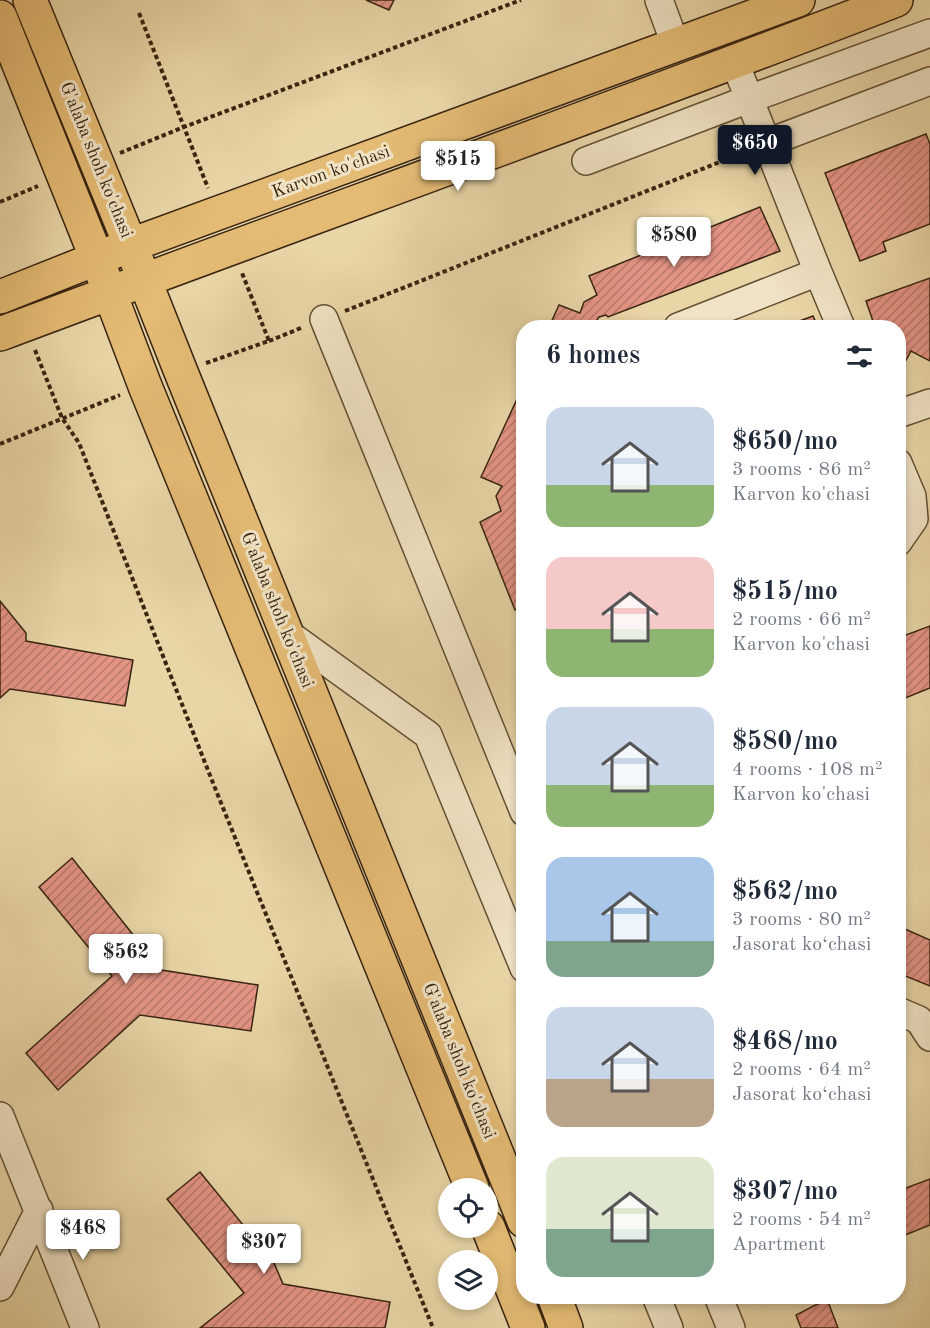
<!DOCTYPE html>
<html lang="en">
<head>
<meta charset="utf-8">
<style>
	body { margin:0; font-family:"Old Standard TT",serif; background:#f6f6f7; color:#1f2937; height:100vh; display:flex; flex-direction:column; font-size:22px; white-space:nowrap }
	* { box-sizing:border-box; margin:0 }
	p { font-size:20px; color:#747a83 }
	.icon { flex:none; width:33px; height:33px; fill:none; stroke:currentColor; stroke-width:2; stroke-linecap:round; stroke-linejoin:round }
	.map { position:relative; flex:1; overflow:hidden }
	.details { position:absolute; left:516px; top:320px; width:390px; height:984px; display:flex; flex-direction:column; background:#fff; border-radius:24px; box-shadow:0 3px 9px #0003 }
	.details>* { flex:none }
	.tools { position:absolute; left:438px; top:1178px; display:grid; gap:12px }
	.tools a { display:grid; place-items:center; width:60px; height:60px; border-radius:50%; background:#fff; box-shadow:0 3px 9px #0003; font-size:30px }
	.price { position:absolute; translate:-50% -51px; padding:0 14px; border-radius:6px; background:#fff; color:#222; font-size:20px; line-height:39px; filter:drop-shadow(0 2px 3px #0008) }
	.price::after { content:''; position:absolute; left:50%; top:36px; width:18px; height:14px; margin-left:-9px; background:inherit; clip-path:polygon(0 0,100% 0,50% 100%) }
	.price.current { background:#111827; color:#fff }
	ul { padding:0; list-style:none }
	li { display:flex; align-items:center; gap:18px; height:150px; padding:0 30px }
	li span { display:grid; place-items:center; flex:none; width:168px; height:120px; border-radius:18px; color:#555 }
	li>.icon { margin-inline-start:auto }
	span .icon { width:72px; height:72px; fill:#fffc; stroke-width:1 }
	li b { font-size:26px }
	h2 { display:flex; justify-content:space-between; align-items:center; height:72px; padding:0 30px; font-size:26px }
	.map>svg:first-child { display:block }
	.building { fill:url(#building-hatch); stroke:#382411; stroke-width:1.5 }
	.lines { fill:none; stroke-linecap:round; stroke-linejoin:round }
	.minor-casing { stroke:#645036; stroke-width:30 }
	.major-casing { stroke:#382411; stroke-width:36 }
	.path { stroke:#382411; stroke-width:4; stroke-dasharray:4.5 3; stroke-linecap:butt }
	.minor { stroke:#f1e4c6; stroke-width:27 }
	.major { stroke:#e4bb74; stroke-width:33 }
	.labels { text-anchor:middle; dominant-baseline:central; stroke-width:6; stroke-linejoin:round; paint-order:stroke }
	.street-label { font-size:18px; fill:#382411; stroke:#f1e4c6 }
</style>
</head>
<body>
<div class="map">
<svg width="930" height="1328" viewBox="0 0 930 1328">
	<defs>
		<pattern id="building-hatch" width="6" height="6" patternUnits="userSpaceOnUse" patternTransform="scale(1.5)"><rect width="6" height="6" fill="#e49485"/><path d="M-1 1l2-2M0 6l6-6M5 7l2-2" fill="none" stroke="#ba796b"/></pattern>
	</defs>
	<rect width="100%" height="100%" fill="#e9d6a7"/>
	<filter id="stains"><feTurbulence type="fractalNoise" baseFrequency=".00333" numOctaves="4"/><feColorMatrix values="0 0 0 0 .2 0 0 0 0 .09 0 0 0 0 .02 0 0 0 .5 -.17"/></filter>
	<radialGradient id="worn" r=".72"><stop offset=".6" stop-color="#630" stop-opacity="0"/><stop offset="1" stop-color="#630" stop-opacity=".3"/></radialGradient>
	<path class="building" d="M366 0H394L389 10Z
		M926 134 930 144V224L883 242 886 251 860 261 825 173Z
		M760 207 780 251 608 317 606 315 599 317 595 323 599 325 598 327H549L559 305 580 313 584 302 597 295 589 276Z
		M930 278V361L911 351 898 375V327H875L866 301Z
		M813 316 818 327H786V326Z
		M524 384V495L521 494 518 501 519 505 522 506 524 511V605L515 610 480 522 501 511 496 496 502 486 481 477Z
		M0 601 26 633V641L133 660 125 706 10 689 0 698Z
		M930 626V688L898 701V638Z
		M72 858 146 951 155 969 258 985 251 1031 140 1015 58 1090 26 1053 112 976 39 887Z
		M898 926 930 940V986L898 973Z
		M200 1172 274 1263 283 1284 390 1302 385 1328H200L244 1293 167 1199Z
		M930 1179V1225L898 1238V1191Z
		M827 1299 838 1328H801L796 1315Z"/>
	<g class="lines">
		<g class="minor-casing">
			<path id="minor" d="M659 0 676 46
				M735 63 818 272 841 327
				M767 143 930 81
				M586 161 749 99 930 33
				M324 319 524 812
				M678 327 818 272
				M898 414 930 403
				M898 463 912 496 914 519 898 542
				M287 633 428 735 524 968
				M898 1011 919 1020 930 1037
				M0 1116 85 1328
				M0 1287 39 1210
				M656 1296 669 1328
				M718 1296 731 1328"/>
		</g>
		<g class="major-casing">
			<path id="major" d="M30 0 139 266 181 372 524 1221
				M0 17 97 259 145 386 472 1188
				M0 297 131 245 798 0
				M0 334C298 222 599 115 896 0
				M488 1227 528 1328
				M554 1296 566 1328"/>
		</g>
		<path class="path" d="M139 13 208 188
			M120 153 184 127 521 0
			M0 202 38 186
			M345 311 745 152
			M269 341 301 328
			M35 350 62 418 79 443 215 788 433 1328
			M206 363 269 341 242 273
			M0 444 120 395"/>
		<use href="#minor" class="minor"/>
		<use href="#major" class="major"/>
	</g>
	<g class="labels">
		<g class="street-label">
			<text transform="translate(96 160) rotate(68)">G'alaba shoh ko'chasi</text>
			<text transform="translate(331 172) rotate(-20)">Karvon ko'chasi</text>
			<text transform="translate(277 610) rotate(68)">G'alaba shoh ko'chasi</text>
			<text transform="translate(459 1061) rotate(68)">G'alaba shoh ko'chasi</text>
		</g>
	</g>
	<rect width="100%" height="100%" filter="url(#stains)"/>
	<rect width="100%" height="100%" fill="url(#worn)"/>
</svg>
<div class="tools">
<a><svg class="icon" aria-label="locate" viewBox="0 0 24 24"><circle cx="12" cy="12" r="6"/><path d="M12 2v4M12 18v4M2 12h4M18 12h4"/></svg></a>
<a><svg class="icon" aria-label="layers" viewBox="0 0 24 24"><path d="M12 4l9 5-9 5-9-5zM3 14l9 5 9-5"/></svg></a>
</div>
<b class="price current" style="left:755px;top:176px">$650</b>
<b class="price" style="left:458px;top:192px">$515</b>
<b class="price" style="left:674px;top:268px">$580</b>
<b class="price" style="left:126px;top:985px">$562</b>
<b class="price" style="left:83px;top:1261px">$468</b>
<b class="price" style="left:264px;top:1275px">$307</b>
<section class="details">
<h2>6 homes<svg class="icon" aria-label="filters" viewBox="0 0 24 24"><path d="M4 7h16M4 17h16"/><circle cx="9" cy="7" r="2"/><circle cx="15" cy="17" r="2"/></svg></h2>
<ul>
<li><span style="background:linear-gradient(#c9d6e8 65%,#8fb573 0)"><svg class="icon" aria-label="home" viewBox="0 0 24 24"><path d="M3 11l9-7 9 7M6 9v11h12V9"/></svg></span><div><b>$650/mo</b><p>3 rooms · 86 m²</p><p>Karvon ko'chasi</p></div></li>
<li><span style="background:linear-gradient(#f6c9c9 60%,#8fb573 0)"><svg class="icon" aria-label="home" viewBox="0 0 24 24"><path d="M3 11l9-7 9 7M6 9v11h12V9"/></svg></span><div><b>$515/mo</b><p>2 rooms · 66 m²</p><p>Karvon ko'chasi</p></div></li>
<li><span style="background:linear-gradient(#c9d6e8 65%,#8fb573 0)"><svg class="icon" aria-label="home" viewBox="0 0 24 24"><path d="M3 11l9-7 9 7M6 9v11h12V9"/></svg></span><div><b>$580/mo</b><p>4 rooms · 108 m²</p><p>Karvon ko'chasi</p></div></li>
<li><span style="background:linear-gradient(#a9c7e8 70%,#7fa58c 0)"><svg class="icon" aria-label="home" viewBox="0 0 24 24"><path d="M3 11l9-7 9 7M6 9v11h12V9"/></svg></span><div><b>$562/mo</b><p>3 rooms · 80 m²</p><p>Jasorat ko‘chasi</p></div></li>
<li><span style="background:linear-gradient(#c9d6e8 60%,#b9a48a 0)"><svg class="icon" aria-label="home" viewBox="0 0 24 24"><path d="M3 11l9-7 9 7M6 9v11h12V9"/></svg></span><div><b>$468/mo</b><p>2 rooms · 64 m²</p><p>Jasorat ko‘chasi</p></div></li>
<li><span style="background:linear-gradient(#dfe7d0 60%,#7fa58c 0)"><svg class="icon" aria-label="home" viewBox="0 0 24 24"><path d="M3 11l9-7 9 7M6 9v11h12V9"/></svg></span><div><b>$307/mo</b><p>2 rooms · 54 m²</p><p>Apartment</p></div></li>
</ul>
</section>
</div>
</body>
</html>
